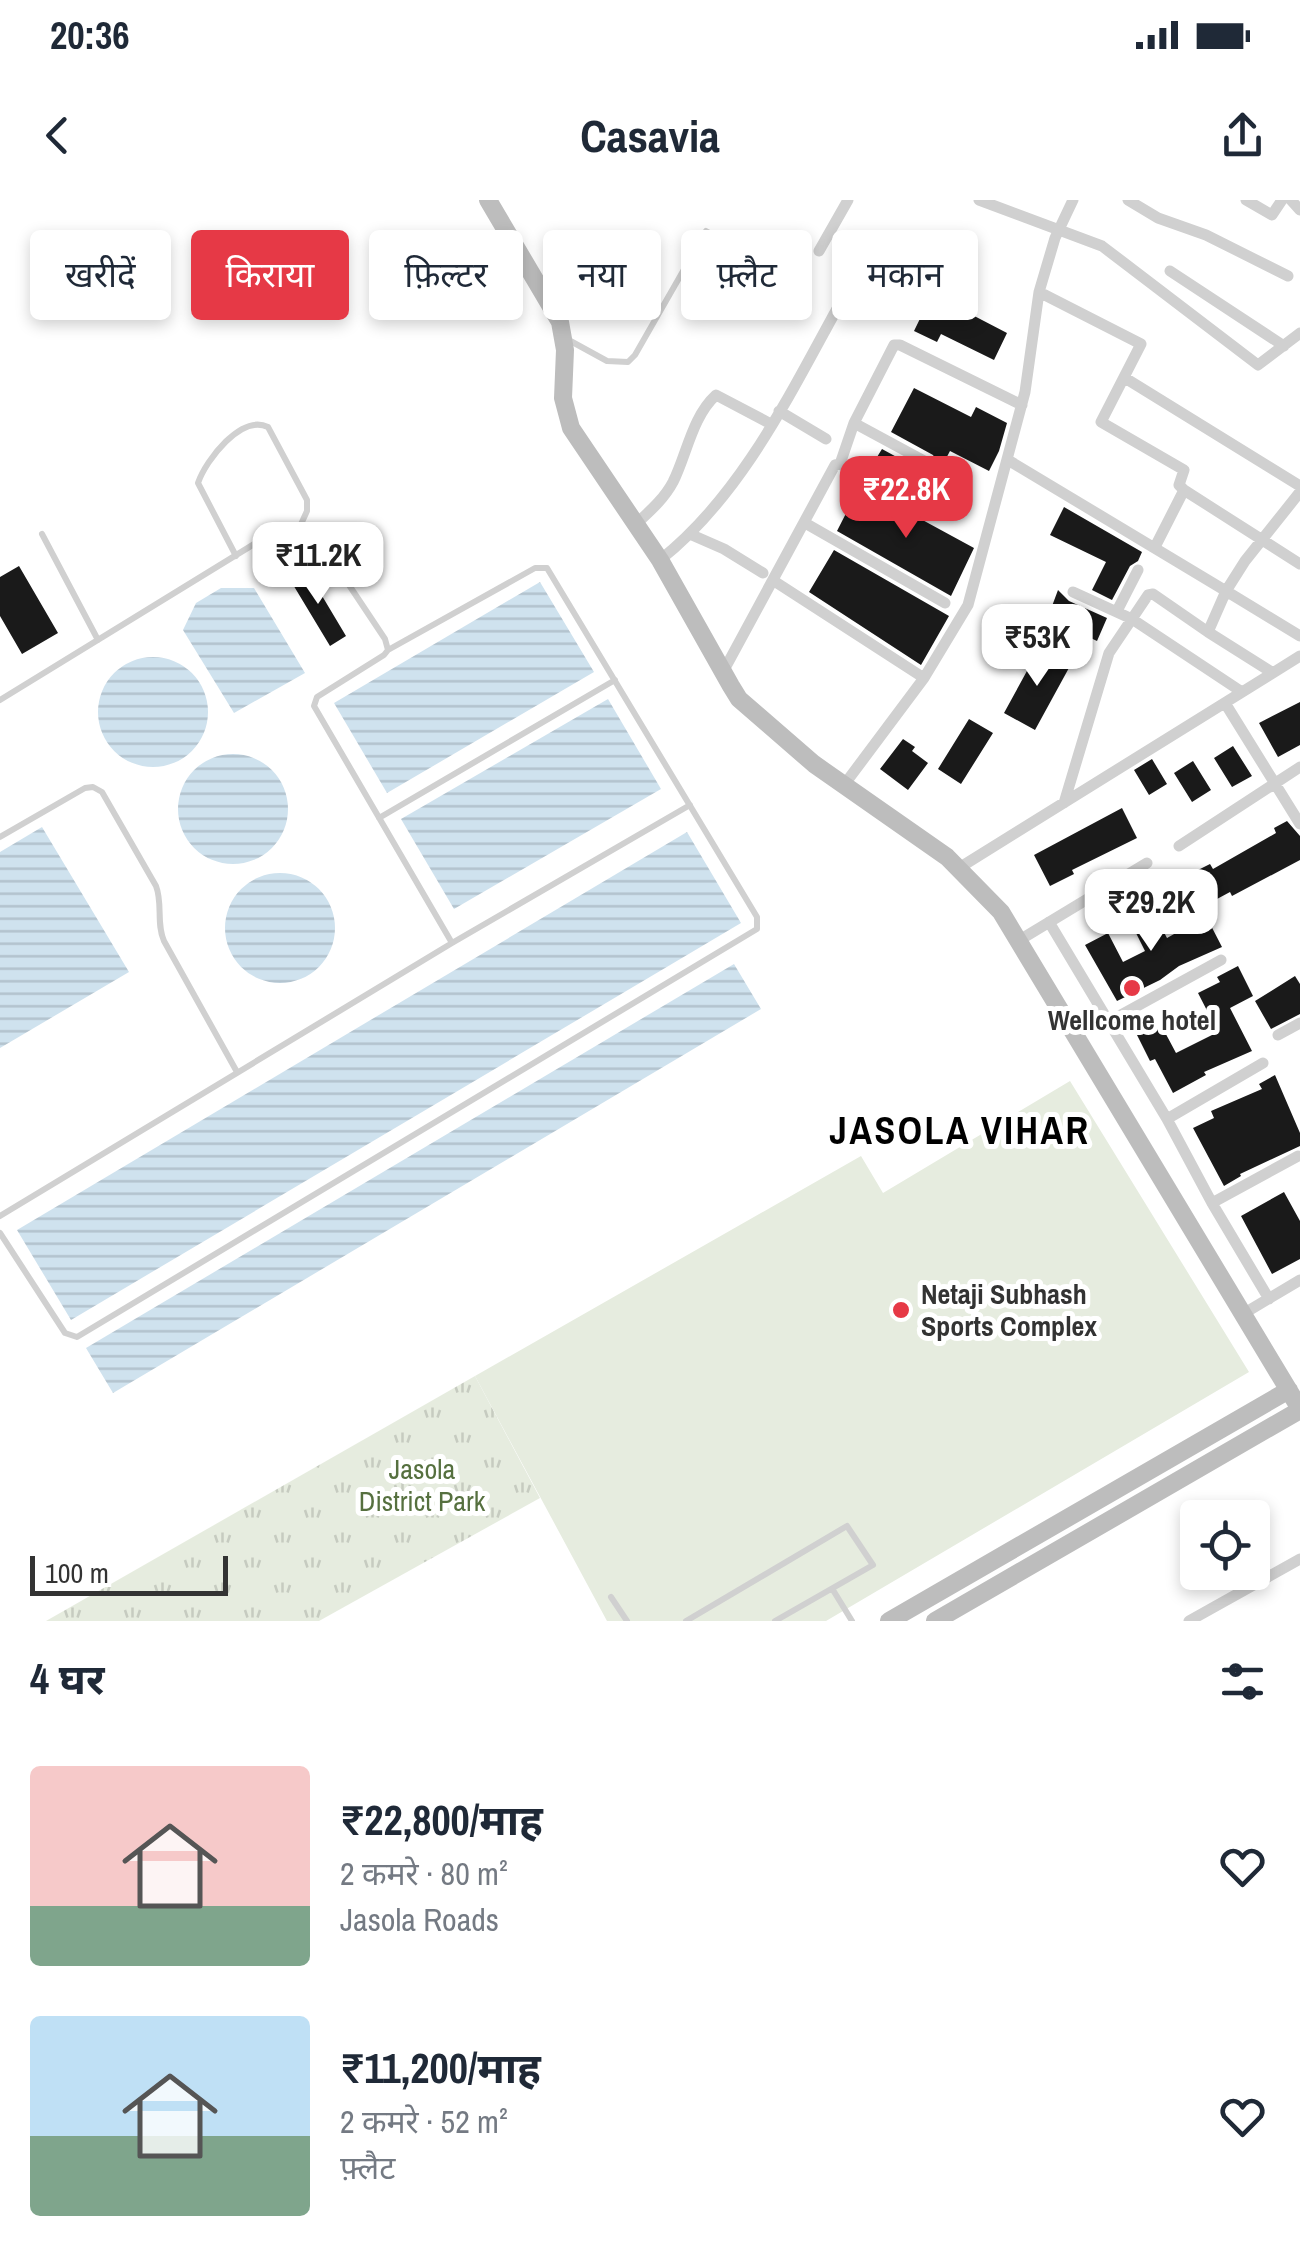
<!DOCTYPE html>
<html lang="hi">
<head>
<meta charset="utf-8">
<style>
	body { margin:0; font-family:"Archivo Narrow","Noto Sans Devanagari",sans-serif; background:#f2f2f3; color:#1f2937; height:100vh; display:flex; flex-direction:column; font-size:38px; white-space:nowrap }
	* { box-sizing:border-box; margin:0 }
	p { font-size:32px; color:#747a83 }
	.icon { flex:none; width:55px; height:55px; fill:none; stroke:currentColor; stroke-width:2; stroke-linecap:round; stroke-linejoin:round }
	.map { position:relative; height:1421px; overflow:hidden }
	.drawer { display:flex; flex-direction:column; background:#fff; flex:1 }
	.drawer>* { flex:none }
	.hud { position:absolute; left:30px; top:30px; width:1240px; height:90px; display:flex; gap:20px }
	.controls { position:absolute; left:1180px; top:1300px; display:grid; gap:20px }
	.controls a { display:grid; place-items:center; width:90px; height:90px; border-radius:10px; background:#fff; box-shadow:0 5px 15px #0003; font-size:50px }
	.scale { position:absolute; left:30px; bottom:25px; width:198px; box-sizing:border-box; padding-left:10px; border:5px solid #333; border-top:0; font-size:28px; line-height:35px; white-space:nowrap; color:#333; -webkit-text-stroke:8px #fff; paint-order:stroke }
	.price { position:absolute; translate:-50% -85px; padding:0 22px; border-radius:20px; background:#fff; color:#222; font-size:32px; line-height:65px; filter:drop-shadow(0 2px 5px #0008) }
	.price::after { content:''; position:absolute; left:50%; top:60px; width:30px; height:22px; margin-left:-15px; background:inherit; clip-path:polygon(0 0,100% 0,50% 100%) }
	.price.on { background:#e63946; color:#fff }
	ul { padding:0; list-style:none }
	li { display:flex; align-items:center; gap:30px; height:250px; padding:0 30px }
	li span { display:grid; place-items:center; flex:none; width:280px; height:200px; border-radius:10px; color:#555 }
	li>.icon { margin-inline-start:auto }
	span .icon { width:120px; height:120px; fill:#fffc; stroke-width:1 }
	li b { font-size:42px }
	h2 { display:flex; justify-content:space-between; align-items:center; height:120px; padding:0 30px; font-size:42px }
	.tag { padding:0 35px; border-radius:10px; background:#fff; box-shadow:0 5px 15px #0003; font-size:35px; line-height:90px }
	.tag.on { background:#e63946; color:#fff }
	.status { display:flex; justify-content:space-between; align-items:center; height:70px; padding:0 50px; background:#fff; direction:ltr }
	.status svg { height:28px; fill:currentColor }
	header { display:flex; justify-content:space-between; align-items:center; height:130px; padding:0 30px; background:#fff; font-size:45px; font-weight:700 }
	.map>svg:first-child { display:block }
	.park { fill:url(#park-tufts) }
	.pitch { fill:#e6ecdf }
	.water { fill:url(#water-rules) }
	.building { fill:#1a1a1a }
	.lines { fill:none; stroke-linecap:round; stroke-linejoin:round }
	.lane { stroke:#d0d0d0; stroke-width:6 }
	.street { stroke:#d0d0d0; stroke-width:11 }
	.secondary { stroke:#bdbdbd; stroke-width:18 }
	.poi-dot { fill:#e63946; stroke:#fff; stroke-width:4 }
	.labels { text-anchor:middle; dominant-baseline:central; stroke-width:10; stroke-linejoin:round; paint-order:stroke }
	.poi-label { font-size:28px; font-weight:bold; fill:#333; stroke:#fff }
	.park-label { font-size:28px; fill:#56703f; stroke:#fff }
	.district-label { font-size:38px; font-weight:bold; letter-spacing:2.5px; fill:#000; stroke:#fff }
</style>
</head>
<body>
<div class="status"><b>20:36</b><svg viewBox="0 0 49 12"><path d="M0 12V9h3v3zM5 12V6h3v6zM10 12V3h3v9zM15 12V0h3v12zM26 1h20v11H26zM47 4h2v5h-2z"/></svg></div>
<header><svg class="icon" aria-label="back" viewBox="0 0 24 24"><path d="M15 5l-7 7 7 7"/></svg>Casavia<svg class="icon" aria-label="share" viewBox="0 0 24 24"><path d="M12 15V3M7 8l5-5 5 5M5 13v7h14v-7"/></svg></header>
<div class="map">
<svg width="1300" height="1421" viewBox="0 0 1300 1421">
	<defs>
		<pattern id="park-tufts" width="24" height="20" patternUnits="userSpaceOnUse" patternTransform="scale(2.5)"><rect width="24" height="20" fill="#e6ecdf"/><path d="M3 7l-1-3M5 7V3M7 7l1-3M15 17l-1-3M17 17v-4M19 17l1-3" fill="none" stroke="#c6cbc0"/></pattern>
		<pattern id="water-rules" width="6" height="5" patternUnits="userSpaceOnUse" patternTransform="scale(2.5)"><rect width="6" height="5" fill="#cfe2ee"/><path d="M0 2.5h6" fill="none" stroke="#b2c2cd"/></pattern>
	</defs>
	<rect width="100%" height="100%" fill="#fff"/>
	<path class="park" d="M475 1176 540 1298 319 1421H46Z"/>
	<path class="pitch" d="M1070 881 1249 1172 826 1421H607L475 1176 861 956 883 993Z"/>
	<path class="water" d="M540 382 594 472 387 593 334 503Z
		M221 388H254L305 473 234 513 183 430 196 403Z
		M98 512a55 55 0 1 1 110 0a55 55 0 1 1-110 0Z
		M608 499 661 589 454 709 401 619Z
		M178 609a55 55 0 1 1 110 0a55 55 0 1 1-110 0Z
		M42 627 129 772 0 848V652Z
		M687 632 741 723 71 1120 17 1030Z
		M225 728a55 55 0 1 1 110 0a55 55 0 1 1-110 0Z
		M734 764 761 809 113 1193 86 1148Z"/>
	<path class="building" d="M932 94 1007 133 994 160 941 134 937 142 914 131Z
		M914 188 971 217 976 207 1007 223 999 251 989 271 950 251 924 300 889 275 886 279 869 270 882 249 924 272 936 268 937 262 933 255 891 232Z
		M860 286 974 348 951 396 837 331Z
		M1064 307 1142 352 1138 361 1130 366 1112 400 1092 390 1106 362 1050 335Z
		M834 350 949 416 921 465 809 392Z
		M19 366 58 433 22 454 0 416V377Z
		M306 369 346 436 330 446 289 378Z
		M1058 390 1069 401 1107 418 1097 441 1069 428 1067 433 1045 425Z
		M1039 449 1070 466 1035 530 1004 513Z
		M1300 502V545L1278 557 1259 523Z
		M969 519 993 533 961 584 938 569Z
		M903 539 915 547 912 551 928 563 908 590 880 569Z
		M1233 546 1252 576 1232 587 1214 558Z
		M1152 559 1167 584 1149 595 1134 570Z
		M1193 561 1211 590 1192 602 1174 573Z
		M1122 608 1137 638 1072 670 1074 674 1050 686 1034 655Z
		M1287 621 1300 636V660L1232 696 1230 692 1204 706 1188 675 1210 664 1213 669 1276 633 1274 628Z
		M1151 708 1167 738 1206 716 1222 747 1179 766 1160 780 1117 801 1085 745 1108 733 1123 762 1145 751 1129 719Z
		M1238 766 1253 796 1230 808 1252 851 1204 872 1206 875 1173 893 1155 859 1150 861 1137 835 1160 823 1176 853 1218 832 1198 793 1220 782 1217 777Z
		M1295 776 1300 784V814L1271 829 1255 801Z
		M1275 875 1300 933V946L1240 974 1241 976 1224 986 1193 928 1214 918 1211 911 1262 889 1259 884Z
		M1284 992 1300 1021V1059L1272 1074 1241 1016Z"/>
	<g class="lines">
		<path class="lane" d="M565 138 607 161 628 162 635 155 706 31 778 71
			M42 334 98 440
			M236 356 198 283C206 260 241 214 268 227L307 300V311L297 333
			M0 500 277 330 292 329 341 373 385 439 388 450 384 455 317 497 314 506 452 743
			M379 618 615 480
			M0 637 85 588 93 587 102 592 156 686C163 704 156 723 164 741L237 872
			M0 1016 452 743 690 605
			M0 1033 65 1133 77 1137 757 729V717L547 368H535L388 450
			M833 1390 852 1421
			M611 1397 627 1421
			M686 1421 847 1326 873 1365 775 1421"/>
		<path class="street" d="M979 0 1102 46 1258 165 1300 133
			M1128 0 1158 18 1206 35 1288 76
			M1246 0 1272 15 1282 0
			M1291 0 1300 10
			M819 51 848 0
			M1170 71 1284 146
			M1039 92 1141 144 1101 222 1184 270 1179 285 1184 290 1300 364
			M1125 178 1300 286
			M779 211 826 239
			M854 223 928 263
			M1008 260 1226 391 1208 432 1153 394 1148 395 1109 453 1064 603
			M840 264 854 223 894 145H900L1022 205
			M1300 292 1245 361 1226 391 1300 436
			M805 323 945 403
			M636 324C650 311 664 299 673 282 687 254 692 217 716 195L771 224
			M692 335 724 349 763 373
			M1155 347 1184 290
			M660 360C746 292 795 183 848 89
			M774 381 924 478
			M1073 392 1132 419 1242 492
			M1117 411 1138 370
			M1208 432 1273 473
			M723 472 835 265 840 264 929 314
			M1225 503 1300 624
			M844 585 924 478 968 405 1025 192 1039 92 1055 38 1073 0
			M1179 646 1300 567
			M959 668 1300 456
			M1049 722 1167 919 1212 1003 1269 1099
			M1018 741 1147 663
			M1108 822 1221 760
			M1278 835 1300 823
			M1167 919 1263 863
			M1212 1003 1298 956
			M1243 1114 1300 1080
			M1189 1421 1300 1359"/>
		<path class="secondary" d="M488 0 560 122 565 150 563 198 571 228 660 360 731 486 739 499 814 564 947 657 1001 712 1300 1209
			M889 1421 1289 1190
			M935 1421 1300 1210"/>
	</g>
	<g class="poi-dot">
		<circle cx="1132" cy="788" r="10"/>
		<circle cx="901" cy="1110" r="10"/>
	</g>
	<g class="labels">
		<g class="poi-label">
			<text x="1132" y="820">Wellcome hotel</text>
			<text x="921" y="1094" text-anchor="start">Netaji Subhash<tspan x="921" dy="32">Sports Complex</tspan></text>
		</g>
		<g class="park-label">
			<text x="422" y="1269">Jasola<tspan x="422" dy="32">District Park</tspan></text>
		</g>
		<g class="district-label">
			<text x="960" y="930">JASOLA VIHAR</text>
		</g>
	</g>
</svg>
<div class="controls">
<a><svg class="icon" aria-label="locate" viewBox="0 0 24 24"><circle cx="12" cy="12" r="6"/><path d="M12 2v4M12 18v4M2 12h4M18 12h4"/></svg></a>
</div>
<div class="scale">100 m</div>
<b class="price on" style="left:906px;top:341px">₹22.8K</b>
<b class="price" style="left:318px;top:407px">₹11.2K</b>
<b class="price" style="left:1037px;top:489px">₹53K</b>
<b class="price" style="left:1151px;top:754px">₹29.2K</b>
<div class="hud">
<a class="tag">खरीदें</a>
<a class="tag on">किराया</a>
<a class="tag">फ़िल्टर</a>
<a class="tag">नया</a>
<a class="tag">फ़्लैट</a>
<a class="tag">मकान</a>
</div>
</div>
<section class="drawer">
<h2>4 घर<svg class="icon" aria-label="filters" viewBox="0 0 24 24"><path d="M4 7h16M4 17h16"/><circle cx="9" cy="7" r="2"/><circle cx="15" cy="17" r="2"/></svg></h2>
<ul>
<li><span style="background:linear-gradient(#f6c9c9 70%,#7fa58c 0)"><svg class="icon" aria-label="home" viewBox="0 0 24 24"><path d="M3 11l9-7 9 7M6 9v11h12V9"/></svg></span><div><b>₹22,800/माह</b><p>2 कमरे · 80 m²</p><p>Jasola Roads</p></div><svg class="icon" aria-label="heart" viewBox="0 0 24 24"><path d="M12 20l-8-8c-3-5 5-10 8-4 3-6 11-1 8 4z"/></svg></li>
<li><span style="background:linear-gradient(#bfe0f5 60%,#7fa58c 0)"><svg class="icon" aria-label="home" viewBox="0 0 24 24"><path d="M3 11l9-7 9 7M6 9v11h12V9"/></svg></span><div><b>₹11,200/माह</b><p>2 कमरे · 52 m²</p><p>फ़्लैट</p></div><svg class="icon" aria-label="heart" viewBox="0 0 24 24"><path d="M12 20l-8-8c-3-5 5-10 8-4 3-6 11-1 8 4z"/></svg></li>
</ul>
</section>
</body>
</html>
